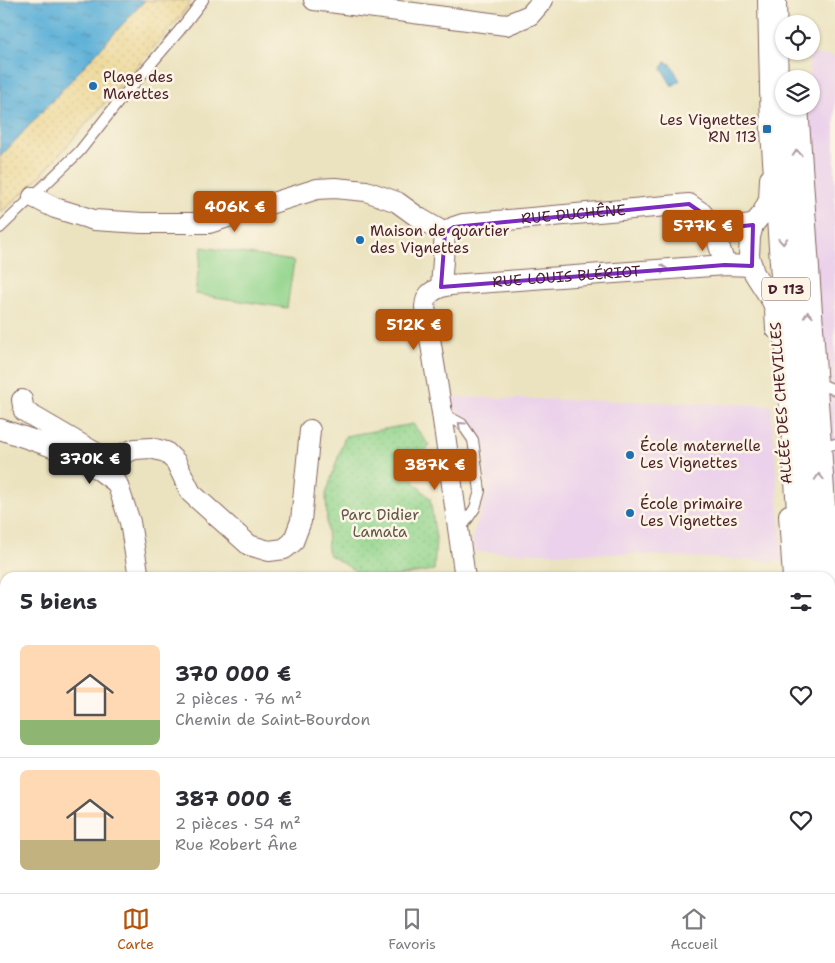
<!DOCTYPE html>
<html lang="fr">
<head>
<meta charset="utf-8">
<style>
	body { margin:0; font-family:"Shantell Sans",sans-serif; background:#f2f2f3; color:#2b2b33; height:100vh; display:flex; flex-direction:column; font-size:19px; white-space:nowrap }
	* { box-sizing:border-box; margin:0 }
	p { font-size:16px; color:#7c7c81 }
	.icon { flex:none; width:28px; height:28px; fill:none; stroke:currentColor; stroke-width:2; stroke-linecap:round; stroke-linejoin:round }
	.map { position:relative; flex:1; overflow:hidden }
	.panel { position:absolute; left:0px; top:572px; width:835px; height:321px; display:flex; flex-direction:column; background:#fff; border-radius:15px 15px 0 0; box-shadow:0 1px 4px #0004 }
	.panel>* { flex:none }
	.controls { position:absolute; left:775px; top:15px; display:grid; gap:10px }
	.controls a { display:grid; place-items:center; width:45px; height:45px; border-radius:50%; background:#fff; box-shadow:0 1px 4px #0004; font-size:25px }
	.price { position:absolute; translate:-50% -42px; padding:0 11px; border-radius:5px; background:#b45309; color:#fff; font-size:16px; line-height:32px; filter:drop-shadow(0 1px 2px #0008) }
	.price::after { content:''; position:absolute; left:50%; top:30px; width:15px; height:11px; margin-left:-8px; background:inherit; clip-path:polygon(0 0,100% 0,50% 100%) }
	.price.active { background:#222; color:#fff }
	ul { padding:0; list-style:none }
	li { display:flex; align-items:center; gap:15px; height:125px; padding:0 20px }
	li+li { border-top:1px solid #e1e1e2 }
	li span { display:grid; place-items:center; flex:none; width:140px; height:100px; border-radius:8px; color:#555 }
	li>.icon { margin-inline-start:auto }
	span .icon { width:60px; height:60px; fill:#fffc; stroke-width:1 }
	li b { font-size:21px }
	h2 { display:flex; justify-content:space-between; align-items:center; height:60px; padding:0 20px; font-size:21px }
	.tabs { display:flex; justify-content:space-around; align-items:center; height:70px; border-top:1px solid #e1e1e2; background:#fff; font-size:14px; color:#7c7c81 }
	.tabs a { display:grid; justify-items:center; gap:2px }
	.tabs .active { color:#b45309 }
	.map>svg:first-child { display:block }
	.built { fill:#ebd1eb }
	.sand { fill:url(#sand-dots); stroke:#9c7c64 }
	.park { fill:url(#park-dots); stroke:#6e7a5c }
	.garden { fill:#91d48c; stroke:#6e7a5c }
	.water { fill:url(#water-ripples); stroke:#536882 }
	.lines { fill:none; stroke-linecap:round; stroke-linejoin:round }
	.lane-casing { stroke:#82645f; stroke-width:12 }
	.street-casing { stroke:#82645f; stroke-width:22 }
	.primary-casing { stroke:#82645f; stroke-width:30 }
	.lane { stroke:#fff; stroke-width:10 }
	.street { stroke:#fff; stroke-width:20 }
	.primary { stroke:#fff; stroke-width:28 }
	.oneway { stroke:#ae9aa0 }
	.marked { fill:none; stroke:#7b2cbf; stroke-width:4; stroke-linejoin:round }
	.poi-dot { fill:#1f6fb2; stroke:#fcf5e5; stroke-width:2 }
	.labels { text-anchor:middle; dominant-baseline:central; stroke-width:5; stroke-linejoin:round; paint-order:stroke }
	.shield { fill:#fcf5e5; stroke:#7f5f63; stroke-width:1 }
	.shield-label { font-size:14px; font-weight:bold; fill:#4a1f2b }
	.poi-label { font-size:15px; fill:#4a1f2b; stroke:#fcf5e5; text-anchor:start }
	.street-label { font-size:15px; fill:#4a1f2b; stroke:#fcf5e5 }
	.park-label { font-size:15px; fill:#5f5548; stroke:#fcf5e5 }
</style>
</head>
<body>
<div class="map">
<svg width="835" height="893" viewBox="0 0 835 893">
	<defs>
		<pattern id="sand-dots" width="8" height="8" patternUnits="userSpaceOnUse" patternTransform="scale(1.25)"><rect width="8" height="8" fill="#eeda9e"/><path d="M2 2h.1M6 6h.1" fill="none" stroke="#cebb88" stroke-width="1.8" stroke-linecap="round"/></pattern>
		<pattern id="park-dots" width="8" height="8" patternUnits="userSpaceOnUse" patternTransform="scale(1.25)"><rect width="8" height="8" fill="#91d48c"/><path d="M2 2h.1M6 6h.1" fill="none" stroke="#7fb679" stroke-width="1.8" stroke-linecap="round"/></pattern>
		<pattern id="water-ripples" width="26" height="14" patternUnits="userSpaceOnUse" patternTransform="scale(1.25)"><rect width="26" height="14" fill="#5cb0d8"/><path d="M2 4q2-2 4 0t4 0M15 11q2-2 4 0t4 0" fill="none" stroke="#4e8faf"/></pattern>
	</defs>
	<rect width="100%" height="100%" fill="#fcf5e5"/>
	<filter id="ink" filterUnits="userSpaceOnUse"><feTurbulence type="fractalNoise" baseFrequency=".02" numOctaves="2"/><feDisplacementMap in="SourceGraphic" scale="10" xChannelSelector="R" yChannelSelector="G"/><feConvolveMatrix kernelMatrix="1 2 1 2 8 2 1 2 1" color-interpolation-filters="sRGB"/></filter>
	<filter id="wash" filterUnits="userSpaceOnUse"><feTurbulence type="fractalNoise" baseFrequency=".0096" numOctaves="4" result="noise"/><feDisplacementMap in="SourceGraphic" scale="20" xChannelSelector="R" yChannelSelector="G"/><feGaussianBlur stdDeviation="1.12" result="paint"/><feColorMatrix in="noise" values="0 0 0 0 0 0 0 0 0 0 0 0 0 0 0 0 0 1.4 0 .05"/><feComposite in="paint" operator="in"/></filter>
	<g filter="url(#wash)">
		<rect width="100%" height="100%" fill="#ebe3c0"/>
		<path class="built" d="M809 54 835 56V503L809 218V106H811V79H809Z
			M450 397 771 405 783 562 627 554 475 552 472 539 488 487 482 437 451 405Z"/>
		<path class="sand" d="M145 0H191L182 15 35 182 0 213V157Z"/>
		<path class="park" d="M413 424 429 445 413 473 414 482 430 498 436 538 434 570 392 577H365L328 554 326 494 345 436Z"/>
		<path class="garden" d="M202 247 294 261 287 308 195 294Z"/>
		<path class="water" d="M0 0H145L0 157Z
			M665 62 671 64 680 81 672 86 662 69Z"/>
	</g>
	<g filter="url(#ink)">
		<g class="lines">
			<g class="lane-casing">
				<path id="lane" d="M0 228 79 152 120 100 179 31 203 0
					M816 382 835 390
					M442 413 462 424 473 440 480 491 475 508 460 530
					M818 448 835 444"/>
			</g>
			<g class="street-casing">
				<g id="street">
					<path d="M314 0 506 25 530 15 543 0"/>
					<path d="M770 179 769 200 762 214 753 225 750 237 749 256 754 273 772 301 775 309 776 329"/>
					<path d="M33 197 55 208 94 220 142 223H209L317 189 335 188 366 191 397 202 419 218 445 233"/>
					<path d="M714 229 725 265"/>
					<path d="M445 233 441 287C430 292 426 295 425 307L442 413 465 578"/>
					<path id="s1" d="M445 233 454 227 463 224 689 204 702 213 714 229 753 225"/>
					<path id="s2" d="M441 287 450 285 725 265 752 266"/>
					<path d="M22 400 24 411 101 456"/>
					<path d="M0 429 50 446 91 464 117 483 130 522 139 578"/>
					<path d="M107 460 135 449 151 448 166 452 176 462 191 493 249 545 269 551 284 549 293 542 301 521 310 430"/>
					<path d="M789 515 793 578"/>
					<path d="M830 854 835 880"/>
					<path d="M586 889 590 893"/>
					<path d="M645 889V893"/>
					<path d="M705 889 710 893"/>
					<path d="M197 893 198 889"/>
					<path d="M450 893 451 889"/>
					<path d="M480 893 534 889"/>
				</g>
			</g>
			<g class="primary-casing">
				<path id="primary" d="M772 0 775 131 801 510 809 578
					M794 106 822 520 829 578
					M830 583 835 621
					M830 754 835 785"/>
			</g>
			<use href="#lane" class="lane"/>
			<use href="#street" class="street"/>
			<use href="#primary" class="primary"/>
		</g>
		<defs><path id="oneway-chevron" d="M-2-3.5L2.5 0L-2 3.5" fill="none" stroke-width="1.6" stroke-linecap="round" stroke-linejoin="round" transform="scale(1.25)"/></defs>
		<g class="oneway">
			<use href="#oneway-chevron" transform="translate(797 153) rotate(-94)"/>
			<use href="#oneway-chevron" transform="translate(783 241) rotate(86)"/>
			<use href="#oneway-chevron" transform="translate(664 269) rotate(-4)"/>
			<use href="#oneway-chevron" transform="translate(808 315) rotate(-94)"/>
			<use href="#oneway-chevron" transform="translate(461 425) rotate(-138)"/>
			<use href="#oneway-chevron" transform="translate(819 477) rotate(-94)"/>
		</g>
	</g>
	<path class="marked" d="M689 204 702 213 714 229 753 225 752 266 725 265 441 287 445 233 454 227Z"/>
	<g class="poi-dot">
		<circle cx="93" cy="86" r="5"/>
		<rect x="762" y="124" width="10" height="10" rx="2.5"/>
		<circle cx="360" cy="240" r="5"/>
		<circle cx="630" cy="455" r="5"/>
		<circle cx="630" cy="513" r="5"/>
	</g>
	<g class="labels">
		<rect class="shield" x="762" y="277.5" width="48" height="23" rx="4"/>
		<g class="shield-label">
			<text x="786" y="289">D 113</text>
		</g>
		<g class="poi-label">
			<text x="103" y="77">Plage des<tspan x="103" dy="17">Marettes</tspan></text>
			<text x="757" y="120" text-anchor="end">Les Vignettes<tspan x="757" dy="17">RN 113</tspan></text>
			<text x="370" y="231">Maison de quartier<tspan x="370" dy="17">des Vignettes</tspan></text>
			<text x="640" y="446">École maternelle<tspan x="640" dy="17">Les Vignettes</tspan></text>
			<text x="640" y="504">École primaire<tspan x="640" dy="17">Les Vignettes</tspan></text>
		</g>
		<g class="street-label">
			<text stroke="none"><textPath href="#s1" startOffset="131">RUE DUCHÊNE</textPath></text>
			<text stroke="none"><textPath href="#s2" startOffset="126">RUE LOUIS BLÉRIOT</textPath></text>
			<text transform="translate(781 403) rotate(-94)">ALLÉE DES CHEVILLES</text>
		</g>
		<g class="park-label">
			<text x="380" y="515">Parc Didier<tspan x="380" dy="17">Lamata</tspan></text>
		</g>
	</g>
</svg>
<div class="controls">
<a><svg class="icon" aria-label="locate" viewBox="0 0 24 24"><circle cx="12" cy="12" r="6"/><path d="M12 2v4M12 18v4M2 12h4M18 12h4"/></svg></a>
<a><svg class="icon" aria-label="layers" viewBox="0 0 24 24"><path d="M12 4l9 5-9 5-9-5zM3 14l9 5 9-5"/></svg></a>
</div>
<b class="price" style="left:235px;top:233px">406K €</b>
<b class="price" style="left:703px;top:252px">577K €</b>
<b class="price" style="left:414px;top:351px">512K €</b>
<b class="price active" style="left:90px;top:485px">370K €</b>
<b class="price" style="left:435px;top:491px">387K €</b>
<section class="panel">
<h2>5 biens<svg class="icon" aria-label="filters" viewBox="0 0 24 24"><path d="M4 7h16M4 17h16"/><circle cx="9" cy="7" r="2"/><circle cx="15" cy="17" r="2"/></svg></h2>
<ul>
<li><span style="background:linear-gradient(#ffd9b3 75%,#8fb573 0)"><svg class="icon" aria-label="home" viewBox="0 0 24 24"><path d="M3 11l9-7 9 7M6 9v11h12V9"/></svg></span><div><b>370 000 €</b><p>2 pièces · 76 m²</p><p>Chemin de Saint-Bourdon</p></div><svg class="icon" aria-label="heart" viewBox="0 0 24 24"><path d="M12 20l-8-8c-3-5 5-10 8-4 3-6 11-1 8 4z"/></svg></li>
<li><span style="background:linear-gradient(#ffd9b3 70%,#c2b280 0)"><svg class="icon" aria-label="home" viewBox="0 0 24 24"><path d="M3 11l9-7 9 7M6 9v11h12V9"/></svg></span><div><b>387 000 €</b><p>2 pièces · 54 m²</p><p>Rue Robert Âne</p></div><svg class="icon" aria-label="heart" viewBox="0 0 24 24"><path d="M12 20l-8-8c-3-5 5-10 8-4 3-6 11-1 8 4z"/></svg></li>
</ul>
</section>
</div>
<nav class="tabs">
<a class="active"><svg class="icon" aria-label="map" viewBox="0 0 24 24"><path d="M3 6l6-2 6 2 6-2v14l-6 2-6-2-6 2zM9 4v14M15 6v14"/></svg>Carte</a>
<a><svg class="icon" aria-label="saved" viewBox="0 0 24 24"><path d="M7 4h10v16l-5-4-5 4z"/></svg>Favoris</a>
<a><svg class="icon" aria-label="home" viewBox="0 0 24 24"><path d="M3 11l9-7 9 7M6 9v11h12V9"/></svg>Accueil</a>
</nav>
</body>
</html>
